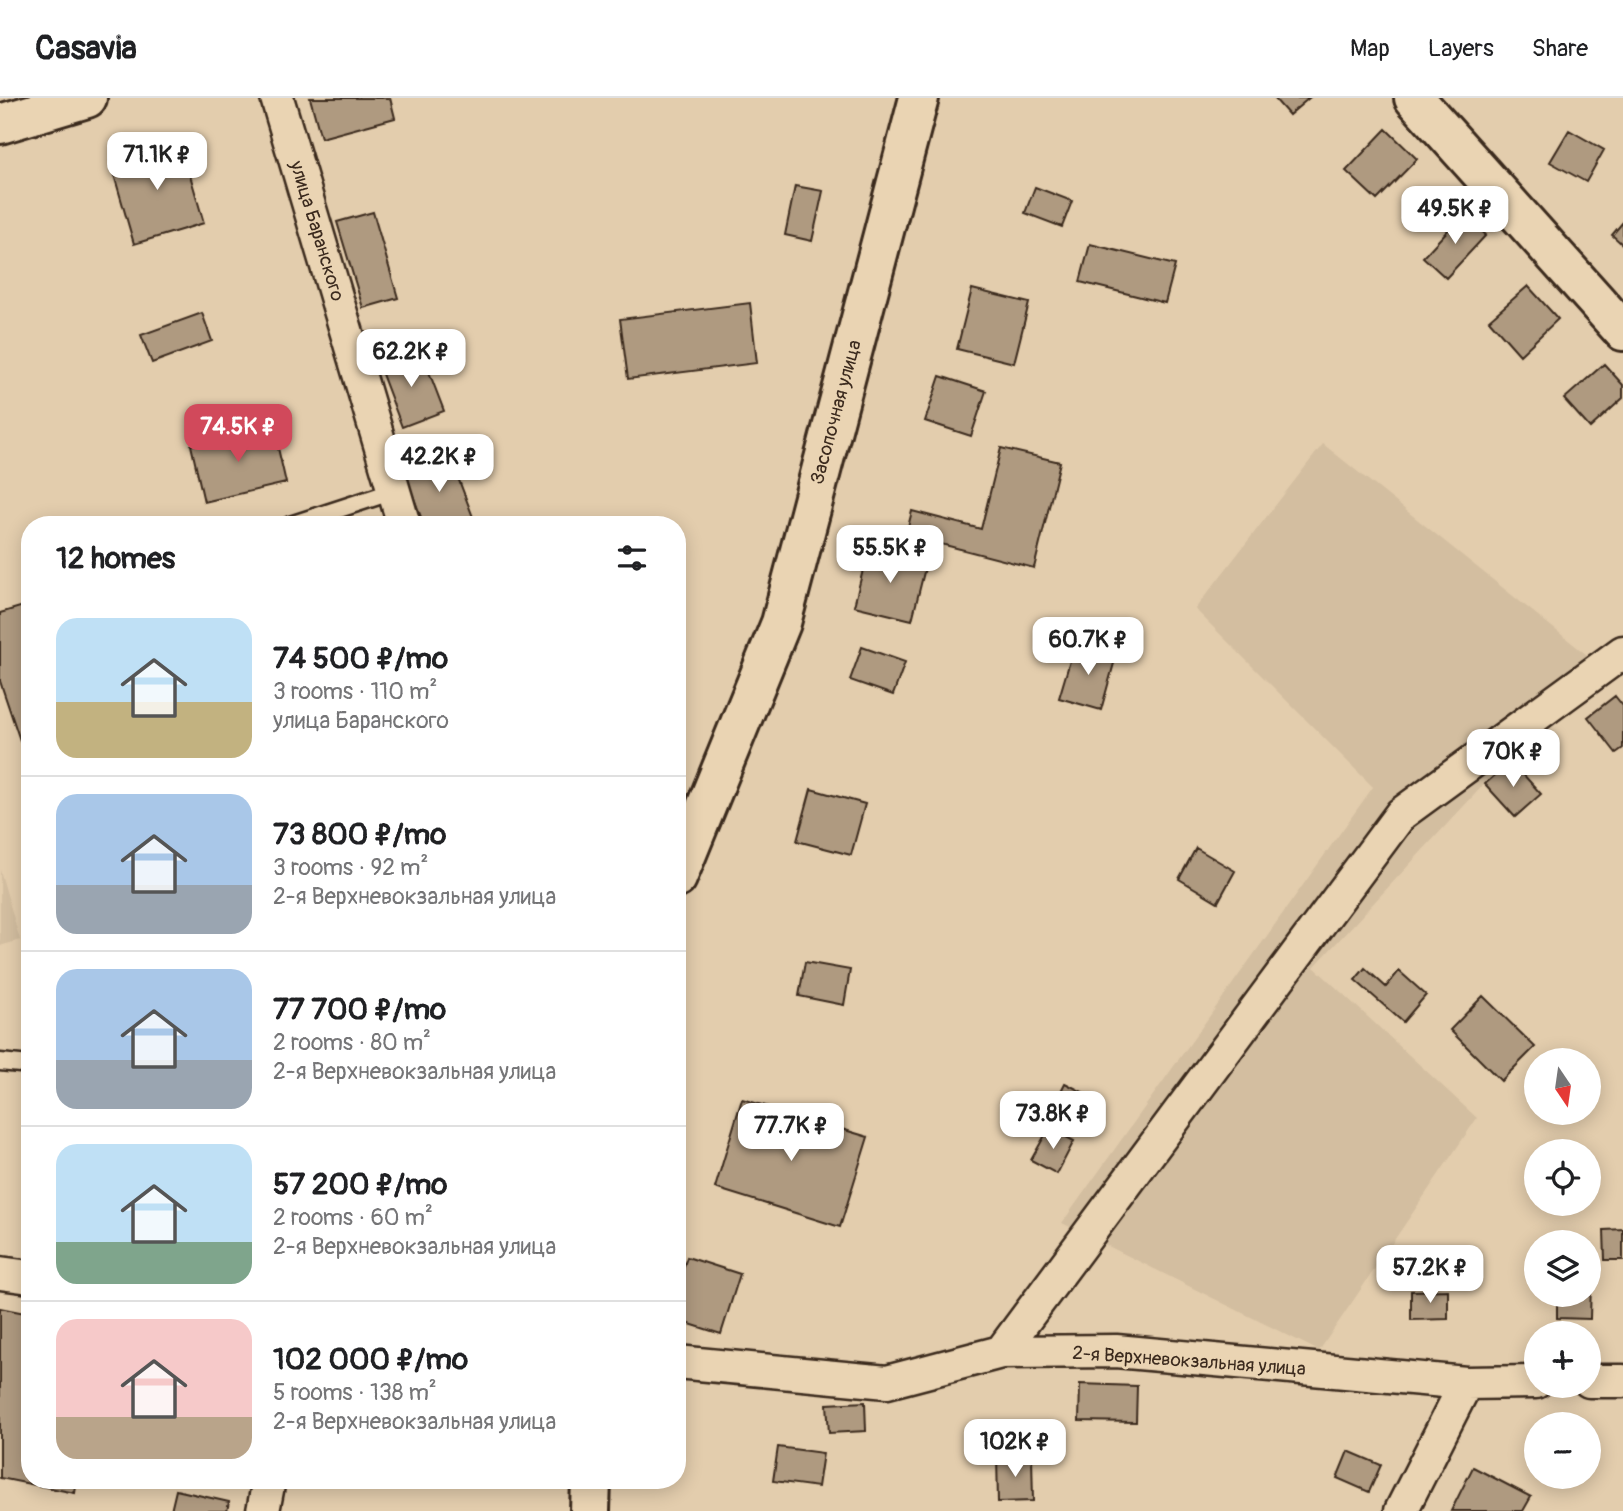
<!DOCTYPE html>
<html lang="en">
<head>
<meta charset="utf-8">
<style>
	body { margin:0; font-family:Pangolin,sans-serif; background:#f6f6f6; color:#202124; height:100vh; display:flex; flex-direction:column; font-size:26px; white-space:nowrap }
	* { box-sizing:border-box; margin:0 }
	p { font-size:23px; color:#757577 }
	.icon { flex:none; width:38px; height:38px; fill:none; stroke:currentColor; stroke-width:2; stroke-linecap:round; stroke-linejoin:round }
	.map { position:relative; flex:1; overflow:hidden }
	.sheet { position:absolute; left:21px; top:418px; width:665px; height:973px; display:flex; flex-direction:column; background:#fff; border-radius:28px; box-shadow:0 4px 18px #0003 }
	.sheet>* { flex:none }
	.needle { width:46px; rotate:167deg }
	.fabs { position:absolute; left:1524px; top:950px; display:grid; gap:14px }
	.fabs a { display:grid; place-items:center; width:77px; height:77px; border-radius:50%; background:#fff; box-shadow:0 4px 18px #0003; font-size:35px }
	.price { position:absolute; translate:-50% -60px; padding:0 16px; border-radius:14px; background:#fff; color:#222; font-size:23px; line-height:46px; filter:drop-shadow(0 2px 4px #0008) }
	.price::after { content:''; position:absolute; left:50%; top:42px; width:21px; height:16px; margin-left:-10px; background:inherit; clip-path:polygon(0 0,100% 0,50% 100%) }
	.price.on { background:#d1495b; color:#fff }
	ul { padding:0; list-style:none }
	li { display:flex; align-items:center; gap:21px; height:175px; padding:0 35px }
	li+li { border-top:2px solid #e0e0e0 }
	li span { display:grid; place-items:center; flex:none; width:196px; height:140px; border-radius:21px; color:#555 }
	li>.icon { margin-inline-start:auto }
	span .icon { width:84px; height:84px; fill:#fffc; stroke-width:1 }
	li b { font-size:30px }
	h2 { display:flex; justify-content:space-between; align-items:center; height:84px; padding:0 35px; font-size:30px }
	header { display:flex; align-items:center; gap:42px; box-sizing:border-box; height:98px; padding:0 35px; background:#fff; border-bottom:2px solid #e0e0e0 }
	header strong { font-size:33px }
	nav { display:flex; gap:38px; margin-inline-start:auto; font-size:24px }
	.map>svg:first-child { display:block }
	.built { fill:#d3bea0 }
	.building { fill:#af9a80; stroke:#3b2a1e; stroke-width:2 }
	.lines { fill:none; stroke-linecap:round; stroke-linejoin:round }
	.service-casing { stroke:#3b2a1e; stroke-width:21 }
	.minor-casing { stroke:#3b2a1e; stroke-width:37 }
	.tertiary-casing { stroke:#3b2a1e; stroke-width:44 }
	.primary-casing { stroke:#3b2a1e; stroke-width:44 }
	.service { stroke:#ead4b3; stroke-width:16 }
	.minor { stroke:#ead4b3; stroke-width:32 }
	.tertiary { stroke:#ead4b3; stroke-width:38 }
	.primary { stroke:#ead4b3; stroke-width:38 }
	.labels { text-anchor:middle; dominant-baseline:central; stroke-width:6; stroke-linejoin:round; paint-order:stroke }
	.street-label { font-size:19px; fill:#3b2a1e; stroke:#ead4b3 }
</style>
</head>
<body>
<header>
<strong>Casavia</strong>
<nav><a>Map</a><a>Layers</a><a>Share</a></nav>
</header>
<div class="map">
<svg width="1623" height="1413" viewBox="0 0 1623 1413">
	<rect width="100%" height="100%" fill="#e3cdad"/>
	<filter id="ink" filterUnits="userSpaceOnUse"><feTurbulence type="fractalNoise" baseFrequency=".0143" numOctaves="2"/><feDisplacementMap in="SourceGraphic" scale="14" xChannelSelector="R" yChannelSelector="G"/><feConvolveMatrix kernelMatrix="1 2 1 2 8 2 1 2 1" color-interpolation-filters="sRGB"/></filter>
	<g filter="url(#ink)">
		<path class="built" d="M1323 346 1597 565 1314 869 1477 1020 1319 1253 1062 1125 1373 689 1195 511Z
			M0 772 20 842 0 848Z"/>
		<path class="building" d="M310 0H390L395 20 321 40Z
			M1274 0H1309L1289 17Z
			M1386 31 1417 61 1377 102 1346 73Z
			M1569 32 1604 52 1586 84 1550 64Z
			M180 43 204 125 134 146 110 63Z
			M795 88 823 93 812 143 785 137Z
			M1035 89 1072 103 1062 129 1025 115Z
			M373 114 398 200 363 210 337 124Z
			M1463 116 1486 137 1446 180 1423 159Z
			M1623 124V147L1612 137Z
			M1090 146 1175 167 1165 205 1080 184Z
			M1528 188 1558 221 1520 257 1489 222Z
			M972 191 1029 205 1014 265 957 251Z
			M750 205 757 265 628 281 620 221Z
			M202 215 212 243 152 265 141 237Z
			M421 253 444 313 402 329 379 268Z
			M1604 266 1623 287V300L1590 330 1564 301Z
			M940 278 986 293 971 338 925 323Z
			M273 328 286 385 204 404 191 347Z
			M1001 350 1060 364 1034 470 906 437 912 413 981 431Z
			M449 356 476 427H424L404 374Z
			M868 452 926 466 912 522 854 508Z
			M30 506V672L0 583V515Z
			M1075 546 1116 558 1101 612 1059 600Z
			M862 549 905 564 893 597 850 582Z
			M1615 598 1623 608V650L1616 655 1588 619Z
			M1511 663 1541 696 1515 719 1485 686Z
			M811 691 865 706 851 757 797 743Z
			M1196 750 1235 773 1218 804 1179 781Z
			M805 864 850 872 844 907 799 898Z
			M1365 870 1386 889 1399 873 1426 897 1403 924 1355 882Z
			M1483 898 1535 949 1501 983 1450 932Z
			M1065 985 1090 998 1074 1030 1048 1019Z
			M742 1001 868 1039 840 1129 715 1090Z
			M1049 1030 1074 1043 1057 1076 1031 1062Z
			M1623 1131V1162H1605L1604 1132Z
			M687 1159 740 1176 721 1236 677 1222V1189Z
			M1589 1183H1591L1590 1221 1557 1220V1197H1589Z
			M1448 1192V1221L1411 1222V1193Z
			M0 1210 30 1216V1382H77L75 1395 0 1380Z
			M1080 1286 1137 1288 1136 1324 1079 1323Z
			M865 1304 866 1333 829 1335 827 1306Z
			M778 1349 823 1355 818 1389 773 1383Z
			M1348 1353 1381 1367 1369 1394 1337 1380Z
			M1032 1358 1033 1403 998 1404 997 1359Z
			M1473 1369 1531 1399 1523 1413H1451Z
			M176 1392 229 1404 227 1413H171Z"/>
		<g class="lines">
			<g class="service-casing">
				<path id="service" d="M290 427 394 393
					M0 964 30 967"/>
			</g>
			<g class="minor-casing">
				<path id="minor" d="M277 0 404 427
					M0 1175 30 1179
					M1001 1254 1401 716 1623 554
					M677 1264 887 1284 1001 1254 1116 1253 1466 1285 1536 1284
					M1589 1283H1623
					M263 1413 269 1382
					M1401 1413 1466 1285"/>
			</g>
			<g class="tertiary-casing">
				<path id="tertiary" d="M1414 0 1623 233
					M677 780 781 525 919 0
					M590 1413 591 1382"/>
			</g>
			<g class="primary-casing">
				<path id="primary" d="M0 26 87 0"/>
			</g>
			<use href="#service" class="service"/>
			<use href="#minor" class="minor"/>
			<use href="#tertiary" class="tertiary"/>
			<use href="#primary" class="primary"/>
		</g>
	</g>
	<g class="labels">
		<g class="street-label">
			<text transform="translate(317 133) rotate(73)">улица Баранского</text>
			<text transform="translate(836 314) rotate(-75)">Засопочная улица</text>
			<text transform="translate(1189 1263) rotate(4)">2-я Верхневокзальная улица</text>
		</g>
	</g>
</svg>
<div class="fabs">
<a><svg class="needle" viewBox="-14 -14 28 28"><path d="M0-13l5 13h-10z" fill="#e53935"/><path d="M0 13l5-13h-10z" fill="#757577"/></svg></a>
<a><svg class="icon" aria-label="locate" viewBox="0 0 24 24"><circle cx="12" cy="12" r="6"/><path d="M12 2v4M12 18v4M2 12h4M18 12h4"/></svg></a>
<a><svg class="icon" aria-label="layers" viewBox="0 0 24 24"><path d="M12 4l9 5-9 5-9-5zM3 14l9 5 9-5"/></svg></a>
<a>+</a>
<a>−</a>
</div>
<b class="price" style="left:157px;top:94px">71.1K ₽</b>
<b class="price" style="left:1455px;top:148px">49.5K ₽</b>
<b class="price" style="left:411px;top:291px">62.2K ₽</b>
<b class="price on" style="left:238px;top:366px">74.5K ₽</b>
<b class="price" style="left:439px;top:396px">42.2K ₽</b>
<b class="price" style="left:890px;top:487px">55.5K ₽</b>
<b class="price" style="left:1088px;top:579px">60.7K ₽</b>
<b class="price" style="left:1513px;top:691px">70K ₽</b>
<b class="price" style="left:1053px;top:1053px">73.8K ₽</b>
<b class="price" style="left:791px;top:1065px">77.7K ₽</b>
<b class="price" style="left:1430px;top:1207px">57.2K ₽</b>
<b class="price" style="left:1015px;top:1381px">102K ₽</b>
<section class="sheet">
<h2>12 homes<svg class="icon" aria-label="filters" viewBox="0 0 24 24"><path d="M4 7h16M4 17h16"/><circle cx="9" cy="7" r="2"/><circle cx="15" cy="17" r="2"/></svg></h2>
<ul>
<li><span style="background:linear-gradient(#bfe0f5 60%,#c2b280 0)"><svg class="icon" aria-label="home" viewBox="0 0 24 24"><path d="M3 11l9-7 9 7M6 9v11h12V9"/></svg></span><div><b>74 500 ₽/mo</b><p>3 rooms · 110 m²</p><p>улица Баранского</p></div></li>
<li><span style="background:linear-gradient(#a9c7e8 65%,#9aa5b1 0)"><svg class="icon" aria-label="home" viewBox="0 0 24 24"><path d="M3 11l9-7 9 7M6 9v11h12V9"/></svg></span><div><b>73 800 ₽/mo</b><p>3 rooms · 92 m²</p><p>2-я Верхневокзальная улица</p></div></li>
<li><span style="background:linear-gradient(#a9c7e8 65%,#9aa5b1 0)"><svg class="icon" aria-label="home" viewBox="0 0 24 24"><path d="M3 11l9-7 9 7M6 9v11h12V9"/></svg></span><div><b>77 700 ₽/mo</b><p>2 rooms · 80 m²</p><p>2-я Верхневокзальная улица</p></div></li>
<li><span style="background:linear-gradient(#bfe0f5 70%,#7fa58c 0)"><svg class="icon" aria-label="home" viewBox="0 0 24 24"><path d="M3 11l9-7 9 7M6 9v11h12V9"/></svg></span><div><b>57 200 ₽/mo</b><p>2 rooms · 60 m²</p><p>2-я Верхневокзальная улица</p></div></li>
<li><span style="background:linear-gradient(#f6c9c9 70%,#b9a48a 0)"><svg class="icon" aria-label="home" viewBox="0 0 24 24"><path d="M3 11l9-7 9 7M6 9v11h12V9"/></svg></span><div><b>102 000 ₽/mo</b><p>5 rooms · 138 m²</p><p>2-я Верхневокзальная улица</p></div></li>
</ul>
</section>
</div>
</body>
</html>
